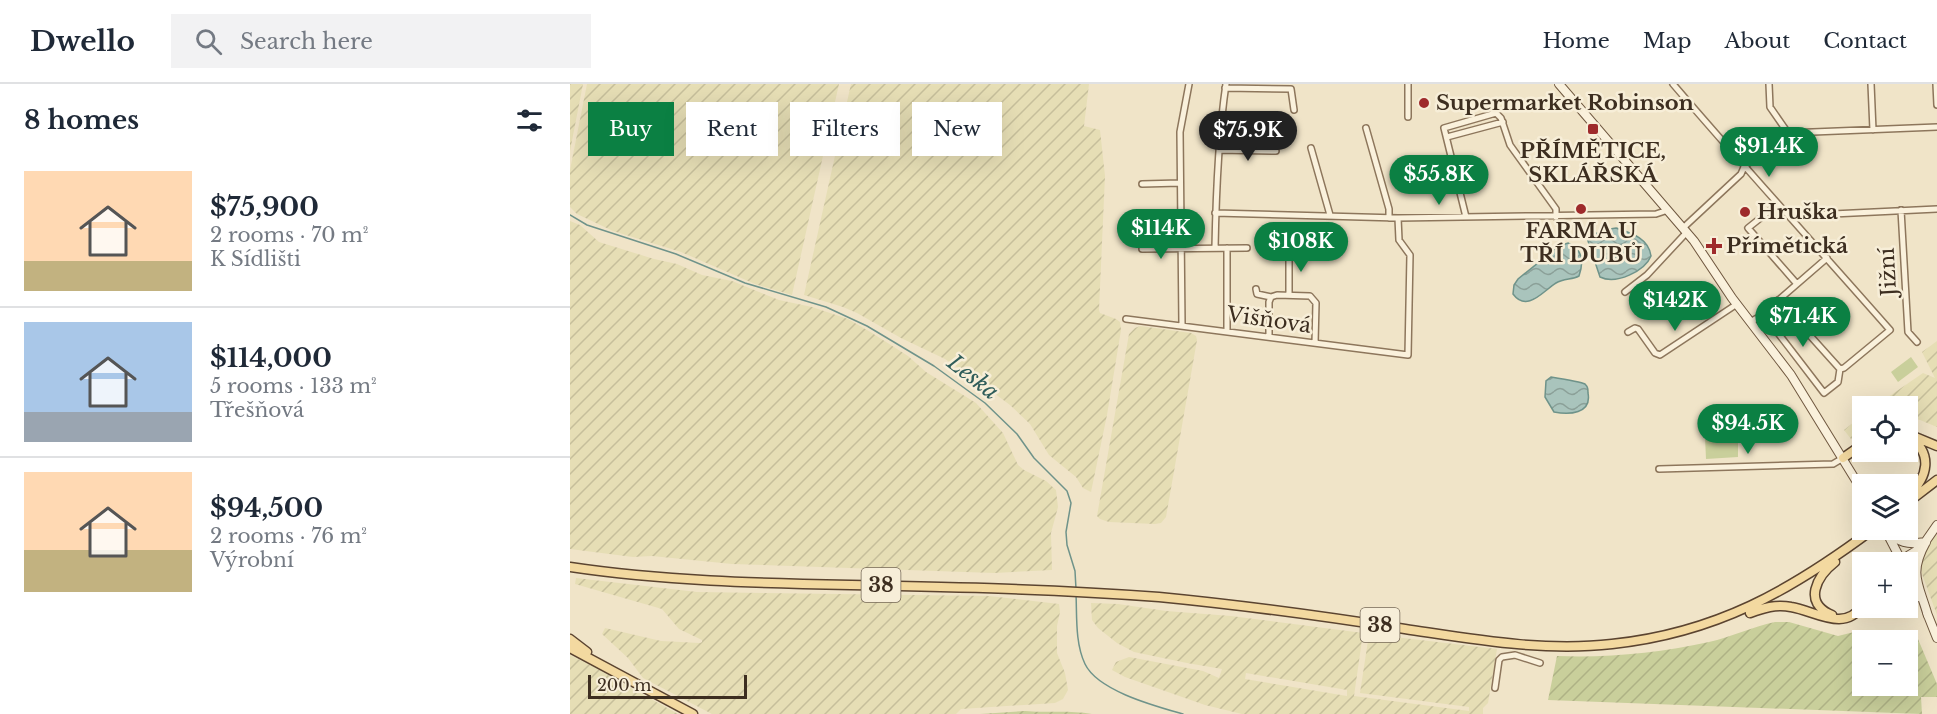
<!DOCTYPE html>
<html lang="en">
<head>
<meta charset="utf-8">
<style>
	body { margin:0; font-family:"Libre Baskerville",serif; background:#f2f2f3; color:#1f2937; height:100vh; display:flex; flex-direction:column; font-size:22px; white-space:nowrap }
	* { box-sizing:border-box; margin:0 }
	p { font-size:20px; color:#747a83 }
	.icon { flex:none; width:33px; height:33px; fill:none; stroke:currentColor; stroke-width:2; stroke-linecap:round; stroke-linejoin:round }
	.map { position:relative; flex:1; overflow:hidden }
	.sheet { display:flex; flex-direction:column; background:#fff; width:570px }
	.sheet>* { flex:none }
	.guide { position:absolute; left:18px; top:18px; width:570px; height:54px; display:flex; gap:12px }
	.fabs { position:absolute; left:1282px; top:312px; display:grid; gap:12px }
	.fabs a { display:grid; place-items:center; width:66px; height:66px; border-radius:0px; background:#fff; box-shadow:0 6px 24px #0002; font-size:30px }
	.scale { position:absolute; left:18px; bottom:15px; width:159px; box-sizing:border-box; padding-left:6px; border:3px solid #3d2e20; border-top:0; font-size:16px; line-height:21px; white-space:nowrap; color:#3d2e20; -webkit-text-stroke:4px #f7eed8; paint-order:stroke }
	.price { position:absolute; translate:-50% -51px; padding:0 14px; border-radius:21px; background:#0b8043; color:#fff; font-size:20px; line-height:39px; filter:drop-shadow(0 2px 3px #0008) }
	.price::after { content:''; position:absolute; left:50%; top:36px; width:18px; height:14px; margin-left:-9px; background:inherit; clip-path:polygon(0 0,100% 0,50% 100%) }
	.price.selected { background:#222; color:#fff }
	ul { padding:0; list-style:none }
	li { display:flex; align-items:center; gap:18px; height:150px; padding:0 24px }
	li+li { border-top:2px solid #e0e1e3 }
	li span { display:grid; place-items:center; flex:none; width:168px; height:120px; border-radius:0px; color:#555 }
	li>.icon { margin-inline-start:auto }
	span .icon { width:72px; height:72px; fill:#fffc; stroke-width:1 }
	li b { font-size:26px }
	h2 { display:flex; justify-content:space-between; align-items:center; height:72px; padding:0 24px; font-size:26px }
	.pill { padding:0 21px; border-radius:0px; background:#fff; box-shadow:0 6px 24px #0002; font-size:21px; line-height:54px }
	.pill.selected { background:#0b8043; color:#fff }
	header { display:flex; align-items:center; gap:36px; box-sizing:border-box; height:84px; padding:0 30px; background:#fff; border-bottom:2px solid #e0e1e3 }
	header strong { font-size:28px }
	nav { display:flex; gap:33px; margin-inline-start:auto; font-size:21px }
	.search { width:420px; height:54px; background:#f2f2f3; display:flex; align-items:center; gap:15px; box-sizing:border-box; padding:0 21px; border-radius:0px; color:#747a83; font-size:22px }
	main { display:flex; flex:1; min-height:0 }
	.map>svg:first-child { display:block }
	.farmland { fill:url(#farmland-furrows); fill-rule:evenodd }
	.grass { fill:#c9cf9b }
	.garden { fill:url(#garden-furrows); fill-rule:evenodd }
	.water { fill:url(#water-waves); stroke:#6f938a; stroke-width:1.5 }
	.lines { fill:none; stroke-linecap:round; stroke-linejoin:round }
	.stream { stroke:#6f938a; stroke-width:1.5 }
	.minor-casing { stroke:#8d765c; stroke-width:8 }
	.secondary-casing { stroke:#6f573f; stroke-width:10 }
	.primary-casing { stroke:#5b4430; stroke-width:11 }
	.minor { stroke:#faf1dc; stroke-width:5 }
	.secondary { stroke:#faf1dc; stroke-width:8 }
	.primary { stroke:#f3d9a0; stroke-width:8 }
	.poi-dot { fill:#9e2a2b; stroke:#f7eed8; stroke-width:2 }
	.labels { text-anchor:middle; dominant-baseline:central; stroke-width:5; stroke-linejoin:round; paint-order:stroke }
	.shield { fill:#f7eed8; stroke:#756857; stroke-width:1.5 }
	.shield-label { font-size:20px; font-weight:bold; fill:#3d2e20 }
	.poi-label { font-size:21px; font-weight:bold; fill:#3d2e20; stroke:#f7eed8; text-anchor:start }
	.street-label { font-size:21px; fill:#3d2e20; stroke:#f7eed8 }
	.water-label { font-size:22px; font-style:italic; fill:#2f5d5a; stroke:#f7eed8 }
</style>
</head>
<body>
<header>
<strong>Dwello</strong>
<div class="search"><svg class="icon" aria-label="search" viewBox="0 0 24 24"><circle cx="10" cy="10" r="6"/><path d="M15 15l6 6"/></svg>Search here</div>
<nav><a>Home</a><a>Map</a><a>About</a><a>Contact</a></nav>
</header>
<main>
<section class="sheet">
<h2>8 homes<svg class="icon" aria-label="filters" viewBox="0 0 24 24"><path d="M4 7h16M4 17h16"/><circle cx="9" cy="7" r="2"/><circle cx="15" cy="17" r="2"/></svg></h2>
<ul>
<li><span style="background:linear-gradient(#ffd9b3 75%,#c2b280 0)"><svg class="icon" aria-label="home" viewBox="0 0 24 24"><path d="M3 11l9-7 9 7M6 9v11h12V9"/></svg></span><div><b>$75,900</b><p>2 rooms · 70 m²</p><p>K Sídlišti</p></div></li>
<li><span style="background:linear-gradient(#a9c7e8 75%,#9aa5b1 0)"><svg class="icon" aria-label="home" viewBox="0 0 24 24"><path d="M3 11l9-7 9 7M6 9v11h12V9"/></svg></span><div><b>$114,000</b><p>5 rooms · 133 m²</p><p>Třešňová</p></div></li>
<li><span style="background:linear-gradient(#ffd9b3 65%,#c2b280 0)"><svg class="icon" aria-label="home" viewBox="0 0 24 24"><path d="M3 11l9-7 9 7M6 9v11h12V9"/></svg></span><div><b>$94,500</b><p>2 rooms · 76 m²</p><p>Výrobní</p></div></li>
</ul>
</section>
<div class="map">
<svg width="1367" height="630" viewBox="0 0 1367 630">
	<defs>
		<pattern id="farmland-furrows" width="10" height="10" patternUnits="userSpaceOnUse" patternTransform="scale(1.5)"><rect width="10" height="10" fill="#e6deb5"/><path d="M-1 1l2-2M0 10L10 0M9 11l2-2" fill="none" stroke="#c6bf9b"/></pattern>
		<pattern id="garden-furrows" width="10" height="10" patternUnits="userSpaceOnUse" patternTransform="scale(1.5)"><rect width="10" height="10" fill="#c9cf9b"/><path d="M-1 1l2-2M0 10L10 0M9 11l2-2" fill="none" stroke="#aeb285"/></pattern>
		<pattern id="water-waves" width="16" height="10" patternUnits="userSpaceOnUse" patternTransform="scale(1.5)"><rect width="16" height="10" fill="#a9c4bc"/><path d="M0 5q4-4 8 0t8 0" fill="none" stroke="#8ba098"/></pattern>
	</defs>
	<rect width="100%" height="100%" fill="#f0e4c8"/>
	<path class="farmland" d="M0 0H13L0 67Z
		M17 0H269L222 211 185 200 111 168 43 147 7 130 0 123V86Z
		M281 0H519L514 42 530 46 535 92 529 226 530 229 546 235 550 238 551 246 537 331 521 408 513 404 506 393 479 371 460 340 440 321 409 298 375 275 331 254 287 229 273 223 234 211Z
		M0 137 10 141 29 158 84 175 107 180 132 191 162 197 209 216 242 223 278 235 302 249 338 272 356 288 406 319 433 349 448 381 454 386 476 397 486 406 488 423 481 449 482 486 424 489 162 480 82 472 63 473 0 465Z
		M570 242 621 249 626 252 627 256 596 433 591 439 585 440 539 438 530 435 527 432 559 250 565 244Z
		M1367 257V343L1350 336 1338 333V322H1305L1353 289 1365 294 1352 268Z
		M1293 331V347L1281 355 1274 346Z
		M1367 450V531L1352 490 1351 479 1354 467Z
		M6 494 127 508 419 512 489 520 490 528 487 542V569L495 589 498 606 493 615 485 619 391 625 386 630H142L73 594 58 574 32 550 35 544 91 557 130 559 132 558V556L109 545 92 525 5 500Z
		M521 519 548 520 596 527 661 532 793 549 784 612 899 627V623L790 609 799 550 927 565 918 619 913 624V630H672L635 621 555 593 542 586 546 578 559 573 633 587 649 594 652 585 617 579 564 568 547 559 528 544 522 536ZM676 589 777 606V612L675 595Z
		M0 571 22 582 108 630H0Z"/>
	<path class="grass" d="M1341 273 1348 283 1328 298 1321 288Z
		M1135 353H1168V373L1136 375Z"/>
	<path class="garden" d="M1205 538H1219L1268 552 1292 546 1345 548 1367 600V613H1351L1352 630 978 616 987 572C1038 574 1089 569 1139 558 1161 553 1182 543 1205 538ZM1293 556H1338V602H1293Z
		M455 627C478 629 500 626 522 630H410Z"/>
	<path class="water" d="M1046 144C1061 149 1079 154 1081 172 1075 187 1046 201 1030 193L1017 154 1034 146Z
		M998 159C1013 166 1014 177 1009 192 1002 196 994 194 986 199 973 207 957 229 943 210L944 201 948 195 989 162Z
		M981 293C987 294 1011 298 1015 300 1018 303 1018 305 1018 309 1022 330 999 331 984 328L975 313 976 297Z"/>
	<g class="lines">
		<path class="stream" d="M0 131 17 141 106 170 175 199 256 223 297 242 364 282 415 319 447 350 464 374 497 407 501 419 496 448 497 461 505 487 506 505
			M506 510C507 532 505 559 515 580 528 607 585 622 613 630"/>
		<g class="minor-casing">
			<path id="minor" d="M838 0V33
				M1103 0C1174 83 1248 164 1320 246L1274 284 1270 285
				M1199 0 1200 23 1218 49
				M1301 0 1303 46
				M1366 0 1367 21
				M655 4 721 5 724 26
				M796 44 819 125V134
				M877 53 933 38
				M741 64 760 131
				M649 66 706 67
				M572 100 610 99
				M1208 120 1178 144 1227 200
				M1331 126 1338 248 1347 258
				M645 129 828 134 1086 130 1098 126
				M1221 132 1367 125
				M896 133 874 44 926 29 931 34 940 61 986 125V133
				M1113 144 1171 90 1174 83 1209 54 1218 49 1367 43
				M645 164C646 110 648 54 656 0
				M572 165 677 164
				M719 167V211
				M686 205 687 210 701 213
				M1055 208 1077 191 1117 148
				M1208 216 1270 285
				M556 235 838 271 840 171 829 156 828 134
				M1198 236 1254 309 1268 298 1270 285
				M1180 238 1189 233 1257 174
				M612 241 610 48 619 0
				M657 247V164
				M1058 248 1065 244 1068 245 1085 269 1090 271 1167 220
				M699 253V218L701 213 707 211 740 212 746 219 745 259
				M1089 385 1263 380 1273 374
				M925 604 929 576 932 573 945 571 970 579"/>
		</g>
		<g class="secondary-casing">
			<path id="secondary" d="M989 0 1124 157 1162 214 1221 291 1293 408
				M1316 446C1329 459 1337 461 1356 458
				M1318 451 1332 478
				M1356 458C1338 490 1349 500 1358 532
				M1331 476 1351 464 1367 441
				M1338 490 1349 513
				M1357 529 1367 554"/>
		</g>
		<g class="primary-casing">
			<path id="primary" d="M1338 351C1364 370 1358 393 1338 412
				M1343 352 1367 362
				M1273 374 1293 360
				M1341 416 1367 396
				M1326 478 1331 476
				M0 483C93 497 187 499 281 501 384 503 486 505 589 513 671 521 753 532 835 545 903 555 973 568 1042 560 1146 549 1220 507 1302 446
				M1180 529C1193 524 1206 520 1221 523 1246 527 1274 549 1293 521
				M1262 531C1232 519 1247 492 1265 478
				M0 555 17 568
				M0 564 123 630"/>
		</g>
		<use href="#minor" class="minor"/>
		<use href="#secondary" class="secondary"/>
		<use href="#primary" class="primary"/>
	</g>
	<g class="poi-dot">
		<circle cx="854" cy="19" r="6"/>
		<rect x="1017" y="39" width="12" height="12" rx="3"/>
		<circle cx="1011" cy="125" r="6"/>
		<circle cx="1175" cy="128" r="6"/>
		<path d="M1141 153h6v6h6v6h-6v6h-6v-6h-6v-6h6z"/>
	</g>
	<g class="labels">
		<g class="shield">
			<rect x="291.5" y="484" width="39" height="34" rx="4.5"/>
			<rect x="790.5" y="524" width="39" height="34" rx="4.5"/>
		</g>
		<g class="shield-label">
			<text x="311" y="501">38</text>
			<text x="810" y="541">38</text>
		</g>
		<g class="poi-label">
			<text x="866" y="19">Supermarket Robinson</text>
			<text x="1023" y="67" text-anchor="middle">PŘÍMĚTICE,<tspan x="1023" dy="24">SKLÁŘSKÁ</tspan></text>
			<text x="1187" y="128">Hruška</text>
			<text x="1011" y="147" text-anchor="middle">FARMA U<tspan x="1011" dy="24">TŘÍ DUBŮ</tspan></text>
			<text x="1156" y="162">Přímětická</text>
		</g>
		<g class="street-label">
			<text transform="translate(1318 188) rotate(-93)">Jižní</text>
			<text transform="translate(699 236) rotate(8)">Višňová</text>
		</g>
		<g class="water-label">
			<text transform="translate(403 293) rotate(38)">Leska</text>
		</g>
	</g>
</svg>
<div class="fabs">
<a><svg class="icon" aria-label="locate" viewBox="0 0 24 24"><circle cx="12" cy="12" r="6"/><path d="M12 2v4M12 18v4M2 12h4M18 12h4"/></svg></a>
<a><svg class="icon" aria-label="layers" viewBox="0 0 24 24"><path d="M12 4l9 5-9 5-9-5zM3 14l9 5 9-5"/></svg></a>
<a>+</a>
<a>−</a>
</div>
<div class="scale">200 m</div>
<b class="price selected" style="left:678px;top:78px">$75.9K</b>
<b class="price" style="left:1199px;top:94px">$91.4K</b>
<b class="price" style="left:869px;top:122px">$55.8K</b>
<b class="price" style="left:591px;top:176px">$114K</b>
<b class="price" style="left:731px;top:189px">$108K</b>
<b class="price" style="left:1105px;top:248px">$142K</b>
<b class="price" style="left:1233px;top:264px">$71.4K</b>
<b class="price" style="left:1178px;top:371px">$94.5K</b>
<div class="guide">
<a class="pill selected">Buy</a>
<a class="pill">Rent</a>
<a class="pill">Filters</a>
<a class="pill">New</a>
</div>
</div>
</main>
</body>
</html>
